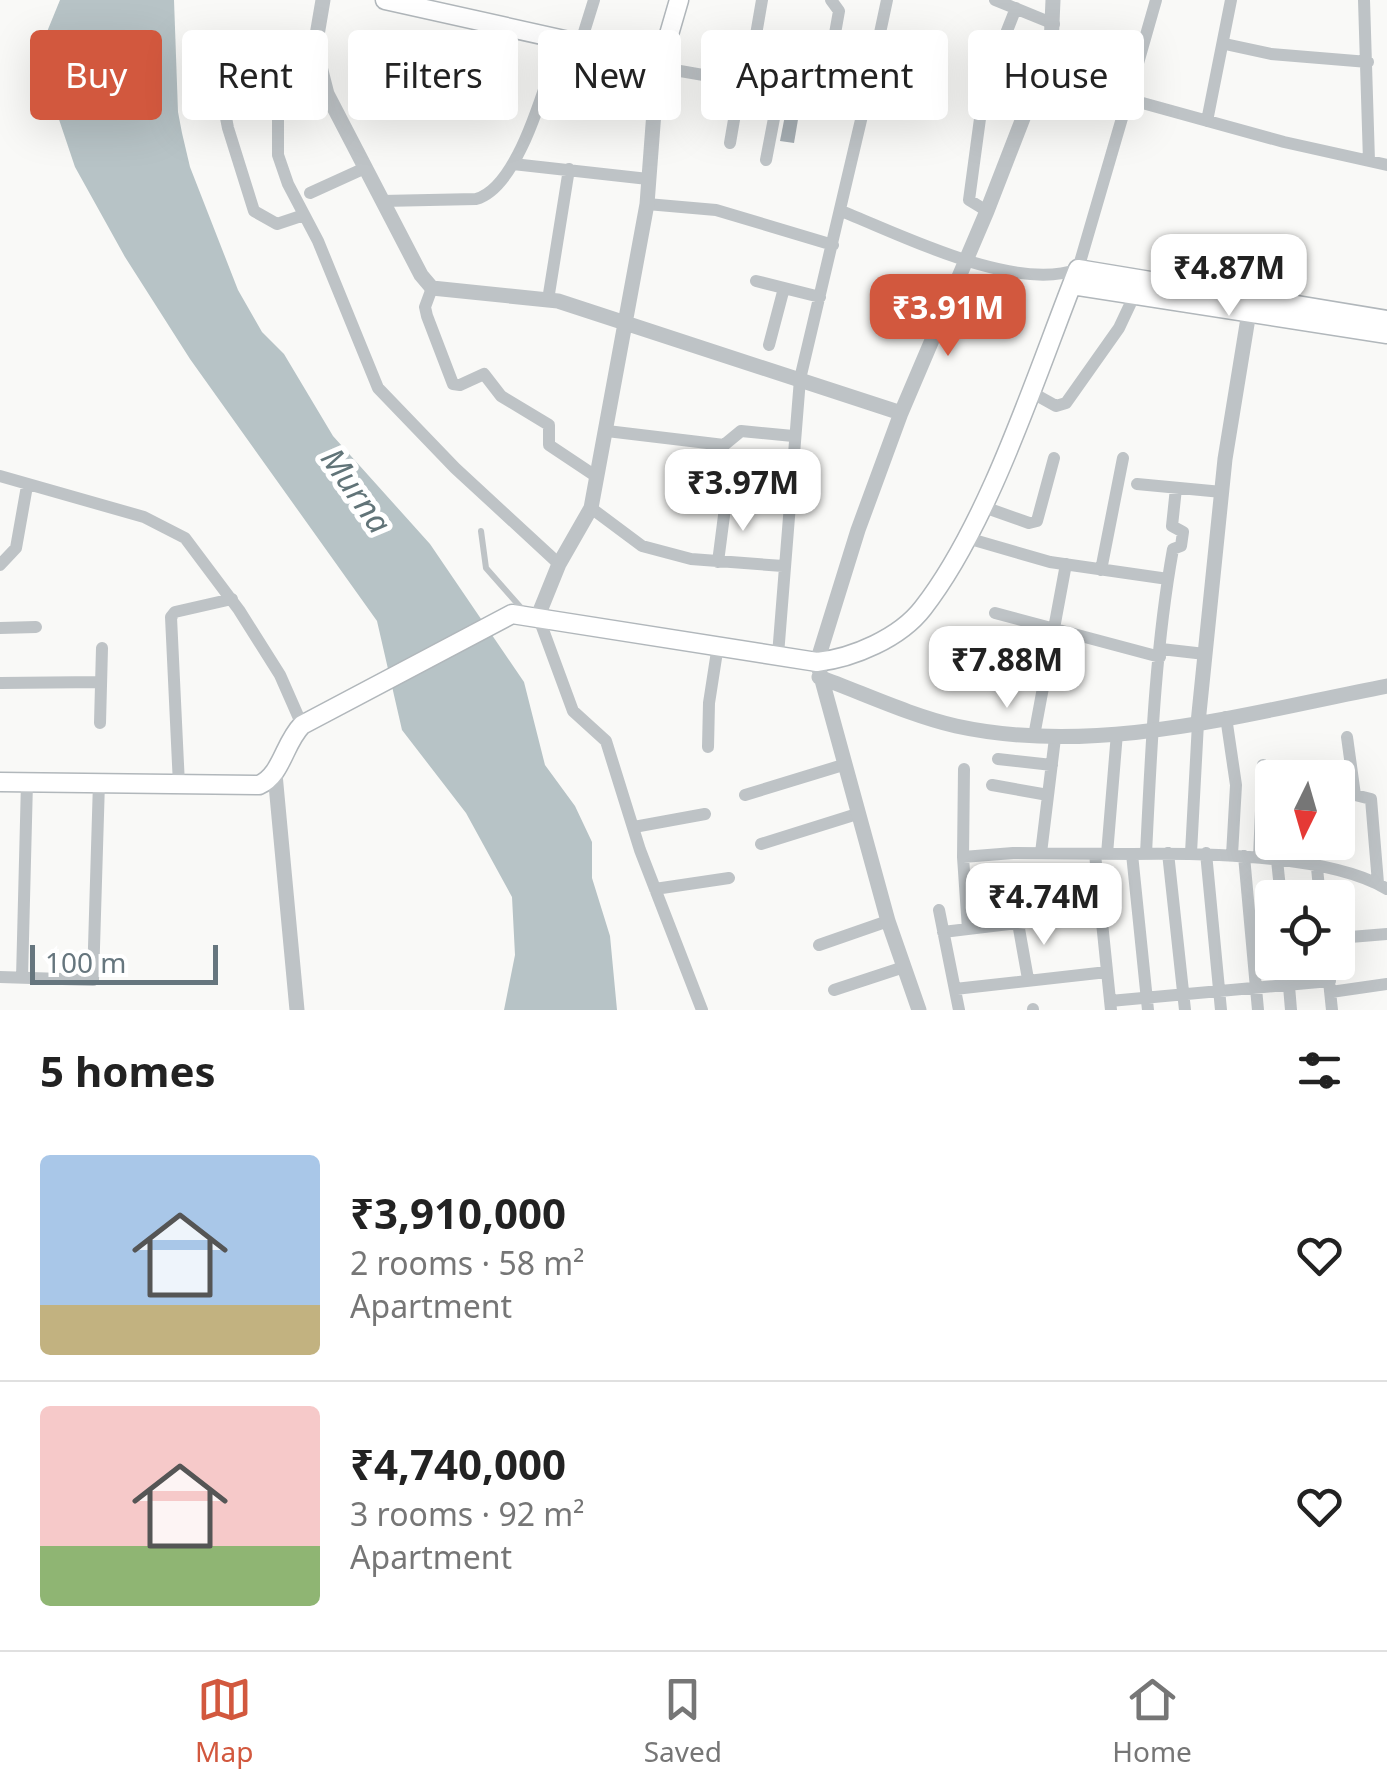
<!DOCTYPE html>
<html lang="en">
<head>
<meta charset="utf-8">
<style>
	body { margin:0; font-family:"Noto Sans",sans-serif; background:#f2f2f2; color:#222; height:100vh; display:flex; flex-direction:column; font-size:38px; white-space:nowrap }
	* { box-sizing:border-box; margin:0 }
	p { font-size:32px; color:#767676 }
	.icon { flex:none; width:55px; height:55px; fill:none; stroke:currentColor; stroke-width:2; stroke-linecap:round; stroke-linejoin:round }
	.map { position:relative; height:1010px; overflow:hidden }
	.panel { display:flex; flex-direction:column; background:#fff; flex:1 }
	.panel>* { flex:none }
	.guide { position:absolute; left:30px; top:30px; width:1328px; height:90px; display:flex; gap:20px }
	.needle { width:65px; rotate:185deg }
	.tools { position:absolute; left:1255px; top:760px; display:grid; gap:20px }
	.tools a { display:grid; place-items:center; width:100px; height:100px; border-radius:10px; background:#fff; box-shadow:0 10px 40px #0002; font-size:50px }
	.scale { position:absolute; left:30px; bottom:25px; width:188px; box-sizing:border-box; padding-left:10px; border:5px solid #66767e; border-top:0; font-size:28px; line-height:35px; white-space:nowrap; color:#66767e; -webkit-text-stroke:8px #fff; paint-order:stroke }
	.price { position:absolute; translate:-50% -85px; padding:0 22px; border-radius:20px; background:#fff; color:#222; font-size:32px; line-height:65px; filter:drop-shadow(0 2px 5px #0008) }
	.price::after { content:''; position:absolute; left:50%; top:60px; width:30px; height:22px; margin-left:-15px; background:inherit; clip-path:polygon(0 0,100% 0,50% 100%) }
	.price.on { background:#d2583e; color:#fff }
	ul { padding:0; list-style:none }
	li { display:flex; align-items:center; gap:30px; height:250px; padding:0 40px }
	li+li { border-top:2px solid #e0e0e0 }
	li span { display:grid; place-items:center; flex:none; width:280px; height:200px; border-radius:10px; color:#555 }
	li>.icon { margin-inline-start:auto }
	span .icon { width:120px; height:120px; fill:#fffc; stroke-width:1 }
	li b { font-size:42px }
	h2 { display:flex; justify-content:space-between; align-items:center; height:120px; padding:0 40px; font-size:42px }
	.tag { padding:0 35px; border-radius:10px; background:#fff; box-shadow:0 10px 40px #0002; font-size:35px; line-height:90px }
	.tag.on { background:#d2583e; color:#fff }
	.menu { display:flex; justify-content:space-around; align-items:center; height:140px; border-top:2px solid #e0e0e0; background:#fff; font-size:28px; color:#767676 }
	.menu a { display:grid; justify-items:center; gap:5px }
	.menu .on { color:#d2583e }
	.map>svg:first-child { display:block }
	.water { fill:#b7c3c6 }
	.building { fill:#a6aeb3 }
	.lines { fill:none; stroke-linecap:round; stroke-linejoin:round }
	.secondary-casing { stroke:#b1b7bb; stroke-width:21 }
	.service { stroke:#bec3c6; stroke-width:6 }
	.minor { stroke:#bec3c6; stroke-width:12 }
	.tertiary { stroke:#bec3c6; stroke-width:15 }
	.secondary { stroke:#fff; stroke-width:18 }
	.labels { text-anchor:middle; dominant-baseline:central; stroke-width:10; stroke-linejoin:round; paint-order:stroke }
	.water-label { font-size:32px; font-style:italic; fill:#617478; stroke:#fff }
</style>
</head>
<body>
<div class="map">
<svg width="1387" height="1010" viewBox="0 0 1387 1010">
	<rect width="100%" height="100%" fill="#f9f9f7"/>
	<path class="water" d="M60 0H174L178 112 182 133 190 167 238 290 262 332 284 354 333 436 430 544 524 682 545 765 575 806 592 842V878L610 936 617 1010H504L515 955 512 897 466 813 402 730 377 621 190 359 125 257 75 167 43 72 42 44Z"/>
	<path class="building" d="M788 100 801 102 794 143 780 141Z"/>
	<g class="lines">
		<g class="secondary-casing">
			<path id="secondary" d="M385 0 650 59 663 55 679 0
				M1072 285 1387 334
				M0 782 259 785C282 775 284 743 302 725L512 614 817 662C853 658 900 638 923 608 990 522 1037 372 1078 269L1387 320"/>
		</g>
		<path class="service" d="M481 531 486 568 523 610"/>
		<path class="minor" d="M995 0 1054 24
			M1364 0 1369 161
			M1225 44 1271 54 1368 62
			M580 45 594 0
			M278 56V155L288 184 318 241 378 388 455 468 559 564
			M216 67 228 128 254 211 277 224 304 215
			M657 67 865 103 887 0
			M1134 77 1156 0
			M748 81 762 0
			M824 95 839 11 831 0
			M1128 99 1284 142 1387 165
			M1207 121 1231 0
			M730 143 741 79
			M766 160 780 87
			M513 164 648 179
			M310 193 365 168
			M382 201 476 199C520 187 546 80 560 41
			M647 204 716 210 833 245
			M841 211C902 235 1015 293 1078 269L1134 77 1051 46
			M987 211 969 200 984 89 1016 8
			M756 281 820 297
			M432 288 425 307 427 316 453 384 460 385 484 374 501 396 549 425V445L597 477
			M548 300 569 169
			M769 345 784 288
			M1029 391 1056 406 1066 403 1119 328 1135 294
			M607 431 724 445 741 431 793 436
			M0 476 144 517 185 538 239 610 280 675 302 725
			M1137 484 1222 492
			M981 506 1029 523 1037 521 1054 458
			M591 508 642 546 691 559 783 566
			M967 538 1050 562 1168 579
			M718 562 726 500
			M0 565 16 548 27 486
			M1101 570 1123 458
			M995 613 1160 657
			M538 616 573 711 606 741 640 850 702 1010
			M0 628 36 627
			M1161 649 1205 654
			M778 655 800 379 865 103
			M0 683 101 682
			M1226 717 1236 785 1232 855
			M100 723 102 648
			M1034 736 1066 564
			M1347 737 1355 795 1371 799 1378 883
			M708 747 709 703 718 645
			M998 759 1052 765
			M964 769 963 857 968 929
			M179 785 171 617 175 612 232 599
			M992 785 1048 795
			M745 795 843 765
			M634 827 705 814
			M761 844 857 814
			M1041 853 1055 738
			M1168 853 1185 1010
			M1191 853 1198 723
			M1206 853 1221 1010
			M1095 854 1111 1010
			M1107 854 1117 733
			M1146 854C1151 753 1155 649 1173 549L1181 546 1183 532 1172 526 1176 488
			M1244 856 1258 1010
			M963 857 1013 853 1132 854
			M1259 857 1263 765
			M1277 860 1281 898
			M1317 868 1320 898
			M655 889 729 878
			M939 910 959 1010
			M1018 923 1028 979
			M943 932 1101 913
			M1338 938 1387 934
			M819 945 888 921
			M1287 962 1291 1010
			M1327 962 1332 1010
			M0 977 93 980 99 782
			M22 978 27 782
			M955 989 1107 972
			M834 990 904 967
			M1331 992 1387 984
			M1110 1001 1330 981
			M1033 1009V1010
			M1148 1010 1132 854C1201 853 1329 854 1387 889"/>
		<path class="tertiary" d="M323 0 315 47 327 94 421 275 432 288 558 301 901 413
			M538 616 559 564 591 508 647 204 658 59
			M819 677C863 693 909 715 956 726 1098 757 1247 713 1387 686
			M1198 723 1225 459 1249 312
			M275 774 297 1010
			M919 1010 888 921 817 662 858 530 901 413 987 211 1051 46 1053 0"/>
		<use href="#secondary" class="secondary"/>
	</g>
	<g class="labels">
		<g class="water-label">
			<text transform="translate(357 490) rotate(55)">Murna</text>
		</g>
	</g>
</svg>
<div class="tools">
<a><svg class="needle" viewBox="-14 -14 28 28"><path d="M0-13l5 13h-10z" fill="#e53935"/><path d="M0 13l5-13h-10z" fill="#767676"/></svg></a>
<a><svg class="icon" aria-label="locate" viewBox="0 0 24 24"><circle cx="12" cy="12" r="6"/><path d="M12 2v4M12 18v4M2 12h4M18 12h4"/></svg></a>
</div>
<div class="scale">100 m</div>
<b class="price" style="left:1229px;top:319px">₹4.87M</b>
<b class="price on" style="left:948px;top:359px">₹3.91M</b>
<b class="price" style="left:743px;top:534px">₹3.97M</b>
<b class="price" style="left:1007px;top:711px">₹7.88M</b>
<b class="price" style="left:1044px;top:948px">₹4.74M</b>
<div class="guide">
<a class="tag on">Buy</a>
<a class="tag">Rent</a>
<a class="tag">Filters</a>
<a class="tag">New</a>
<a class="tag">Apartment</a>
<a class="tag">House</a>
</div>
</div>
<section class="panel">
<h2>5 homes<svg class="icon" aria-label="filters" viewBox="0 0 24 24"><path d="M4 7h16M4 17h16"/><circle cx="9" cy="7" r="2"/><circle cx="15" cy="17" r="2"/></svg></h2>
<ul>
<li><span style="background:linear-gradient(#a9c7e8 75%,#c2b280 0)"><svg class="icon" aria-label="home" viewBox="0 0 24 24"><path d="M3 11l9-7 9 7M6 9v11h12V9"/></svg></span><div><b>₹3,910,000</b><p>2 rooms · 58 m²</p><p>Apartment</p></div><svg class="icon" aria-label="heart" viewBox="0 0 24 24"><path d="M12 20l-8-8c-3-5 5-10 8-4 3-6 11-1 8 4z"/></svg></li>
<li><span style="background:linear-gradient(#f6c9c9 70%,#8fb573 0)"><svg class="icon" aria-label="home" viewBox="0 0 24 24"><path d="M3 11l9-7 9 7M6 9v11h12V9"/></svg></span><div><b>₹4,740,000</b><p>3 rooms · 92 m²</p><p>Apartment</p></div><svg class="icon" aria-label="heart" viewBox="0 0 24 24"><path d="M12 20l-8-8c-3-5 5-10 8-4 3-6 11-1 8 4z"/></svg></li>
</ul>
</section>
<nav class="menu">
<a class="on"><svg class="icon" aria-label="map" viewBox="0 0 24 24"><path d="M3 6l6-2 6 2 6-2v14l-6 2-6-2-6 2zM9 4v14M15 6v14"/></svg>Map</a>
<a><svg class="icon" aria-label="saved" viewBox="0 0 24 24"><path d="M7 4h10v16l-5-4-5 4z"/></svg>Saved</a>
<a><svg class="icon" aria-label="home" viewBox="0 0 24 24"><path d="M3 11l9-7 9 7M6 9v11h12V9"/></svg>Home</a>
</nav>
</body>
</html>
